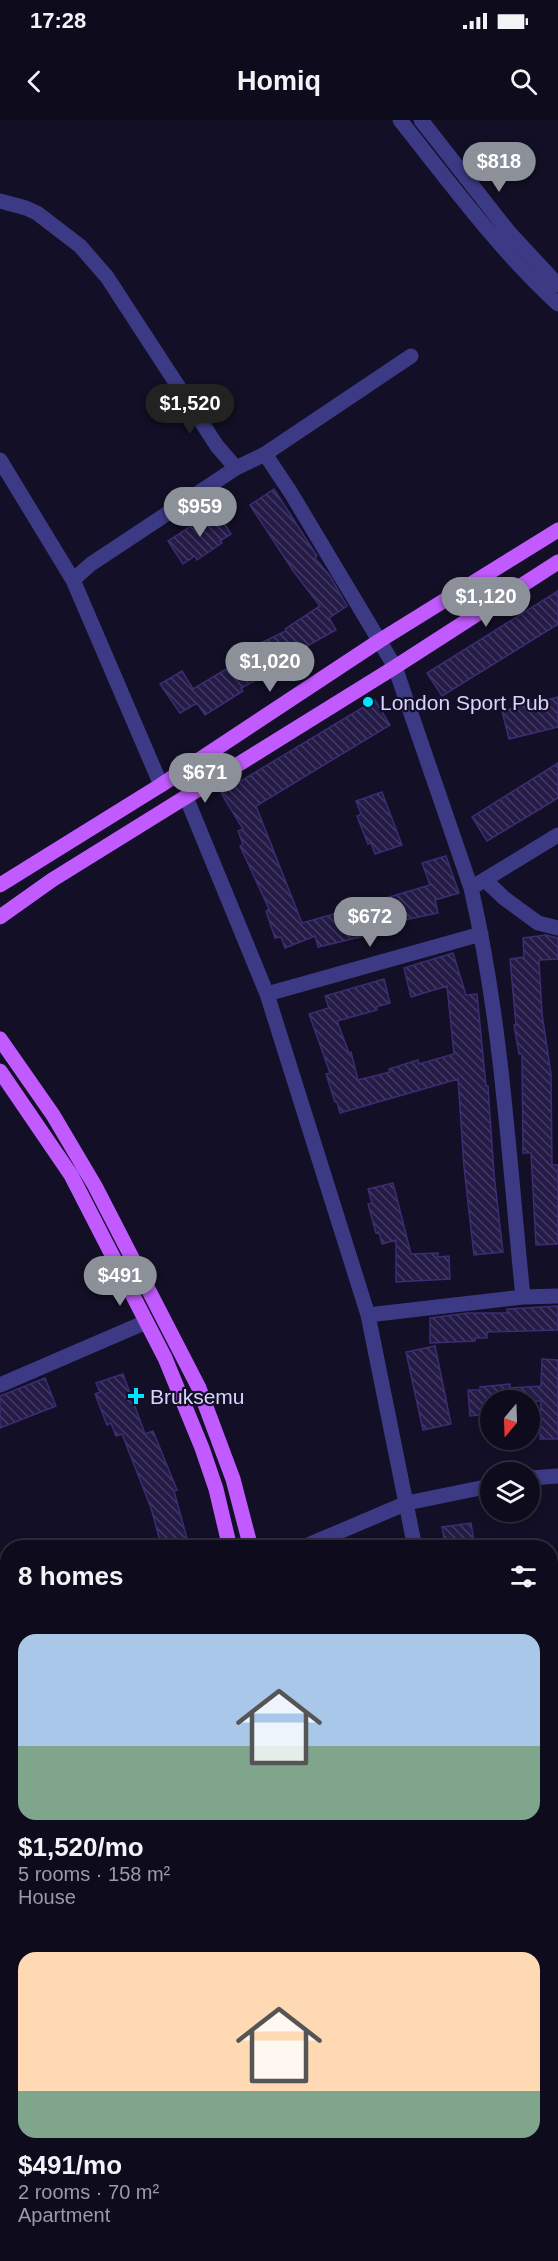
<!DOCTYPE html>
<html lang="en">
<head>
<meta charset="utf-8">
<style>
	body { margin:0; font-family:Helvetica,sans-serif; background:#1c1929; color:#f1f3f6; height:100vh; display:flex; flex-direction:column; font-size:22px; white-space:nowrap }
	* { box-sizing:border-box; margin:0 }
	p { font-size:20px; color:#9b9ba3 }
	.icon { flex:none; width:33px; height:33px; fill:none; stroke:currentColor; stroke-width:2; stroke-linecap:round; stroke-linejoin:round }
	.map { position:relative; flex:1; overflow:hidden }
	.details { position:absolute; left:0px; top:1420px; width:558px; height:722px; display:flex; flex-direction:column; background:#0e0b1c; border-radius:24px 24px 0 0; box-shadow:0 3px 9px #0003,0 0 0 2px #2e2b3b }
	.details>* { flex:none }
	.needle { width:39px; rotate:199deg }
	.tools { position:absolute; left:480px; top:1270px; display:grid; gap:12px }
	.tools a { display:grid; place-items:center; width:60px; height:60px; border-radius:50%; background:#0e0b1c; box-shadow:0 3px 9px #0003,0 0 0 2px #2e2b3b; font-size:30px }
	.price { position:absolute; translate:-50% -51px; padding:0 14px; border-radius:21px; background:#8c9099; color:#fff; font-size:20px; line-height:39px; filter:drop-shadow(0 2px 3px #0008) }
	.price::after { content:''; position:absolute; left:50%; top:36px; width:18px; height:14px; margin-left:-9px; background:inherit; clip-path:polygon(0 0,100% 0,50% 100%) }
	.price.selected { background:#222; color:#fff }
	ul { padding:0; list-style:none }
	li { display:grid; align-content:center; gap:12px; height:318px; padding:0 18px }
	li span { display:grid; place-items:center; height:186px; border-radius:18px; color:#555 }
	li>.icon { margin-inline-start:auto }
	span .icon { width:108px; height:108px; fill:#fffc; stroke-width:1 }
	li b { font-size:26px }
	h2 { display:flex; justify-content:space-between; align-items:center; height:72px; padding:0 18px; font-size:26px }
	.status { display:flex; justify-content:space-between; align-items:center; height:42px; padding:0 30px; background:#0e0b1c; direction:ltr }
	.status svg { height:16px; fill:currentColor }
	header { display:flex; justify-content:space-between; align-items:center; height:78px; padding:0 18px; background:#0e0b1c; font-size:27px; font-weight:800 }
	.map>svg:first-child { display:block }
	.building { fill:url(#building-back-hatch); stroke:#3b2d73; stroke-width:1.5 }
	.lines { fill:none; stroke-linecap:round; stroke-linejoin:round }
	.minor { stroke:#3d3a85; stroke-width:15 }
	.major { stroke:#c25bff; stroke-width:15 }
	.poi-dot { fill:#00e5ff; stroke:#130f26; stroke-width:2 }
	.labels { text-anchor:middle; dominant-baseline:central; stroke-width:4.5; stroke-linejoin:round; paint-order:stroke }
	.poi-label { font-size:21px; fill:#d9d4ff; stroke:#130f26; text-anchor:start }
</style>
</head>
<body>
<div class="status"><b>17:28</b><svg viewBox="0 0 49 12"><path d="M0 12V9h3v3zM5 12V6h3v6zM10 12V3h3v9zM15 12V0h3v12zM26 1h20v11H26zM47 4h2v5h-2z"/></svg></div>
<header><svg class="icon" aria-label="back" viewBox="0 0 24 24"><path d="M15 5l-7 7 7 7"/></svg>Homiq<svg class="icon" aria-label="search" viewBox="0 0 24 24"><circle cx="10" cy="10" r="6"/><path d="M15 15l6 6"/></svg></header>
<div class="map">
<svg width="558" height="2141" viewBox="0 0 558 2141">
	<defs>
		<pattern id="building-back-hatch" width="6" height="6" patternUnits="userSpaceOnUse" patternTransform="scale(1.5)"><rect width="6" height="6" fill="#241b47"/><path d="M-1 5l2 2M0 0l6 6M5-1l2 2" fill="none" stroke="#433b63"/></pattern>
	</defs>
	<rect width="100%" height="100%" fill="#130f26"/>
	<path class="building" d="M274 369 317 436 315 438 330 456 347 486 329 498 336 510 291 535 292 539 281 544 283 546 241 568 243 571 205 595 197 583 180 593 160 564 182 551 193 569 233 545 229 538 286 511 285 509 320 486 294 452 250 385Z
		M216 390 231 414 220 421 222 423 197 440 195 436 183 444 168 421Z
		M558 471V504L442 576 427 553Z
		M558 577V607L509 619 502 591Z
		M375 580 390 605 256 686 302 803 352 789 353 793 367 790 373 814 318 827 315 816 285 828 281 817 275 818 266 791 269 789 240 726 243 724 238 711 243 709 221 673Z
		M558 643V678L487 721 472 697Z
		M382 672 402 725 375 734 371 723 368 724 357 696 361 694 356 681Z
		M446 736 459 773 435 780 438 793 395 802 389 777 430 765 422 743Z
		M546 815 558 818V839L539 840 542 894 551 954 552 1045H558V1124L536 1125 531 1033H523L522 934H519L514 905H516L510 839 524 837 523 818Z
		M453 833 466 875 477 874 486 966H488L494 1054 503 1132 474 1135 464 1047 458 959 340 993 337 982H335L326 954 330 953 309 894 329 888 325 876 384 859 390 883 376 887 377 890 337 901 349 933 351 932 358 960 390 952 389 949 418 940 419 944 454 934 447 866 411 877 404 848Z
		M393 1063 411 1134 438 1133V1137L449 1136 450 1159 396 1162V1120L382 1124 379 1112 376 1113 368 1084 372 1083 368 1069Z
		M558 1186V1210L487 1212V1218H475V1221L430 1223V1198L468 1193H507V1189Z
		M435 1226 451 1304 423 1310 406 1232Z
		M542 1239 558 1240V1319H540L541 1281H490V1294L470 1296 468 1270H480V1267L510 1264V1268L541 1266Z
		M123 1254 145 1314 153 1311 177 1370 174 1371 188 1422 182 1424 183 1428H162L151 1388 122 1314 116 1316 111 1303 107 1305 95 1274 100 1272 96 1263Z
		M45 1258 56 1286 0 1308V1276Z
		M471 1403 475 1428H446L442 1407Z"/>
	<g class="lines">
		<path class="minor" d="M400 0C450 63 499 130 558 184
			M421 0 508 111 558 165
			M0 81 26 88 37 93 80 126 107 157 217 326 236 348 265 334 291 373 395 547 471 768
			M265 334 411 236
			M0 340 73 460
			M161 665 73 460 91 444 236 348
			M186 677 267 874 368 1195 415 1428
			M485 760 504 778 538 803 558 808
			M267 874 481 814
			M523 1177 558 1176
			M368 1195 523 1177C509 1041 502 902 471 768L558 715
			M0 1265 146 1202
			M530 1358 558 1356
			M301 1428 407 1383 490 1366
			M0 1527 8 1526
			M142 2134 143 2141
			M543 2134 544 2141
			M0 2137 18 2134"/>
		<path class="major" d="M0 765 161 665 379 521 558 410
			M0 797 52 760 395 547 558 442
			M0 919 53 995 95 1066 199 1268 233 1359 251 1428
			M0 951 71 1055 165 1238 202 1328 216 1369 230 1428
			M330 2134V2141
			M348 2134V2141"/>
	</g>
	<g class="poi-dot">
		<circle cx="368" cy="582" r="6"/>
		<path d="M133 1267h6v6h6v6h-6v6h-6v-6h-6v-6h6z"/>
	</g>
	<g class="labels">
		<g class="poi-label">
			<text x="380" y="582">London Sport Pub</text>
			<text x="150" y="1276">Bruksemu</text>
		</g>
	</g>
</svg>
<div class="tools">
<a><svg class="needle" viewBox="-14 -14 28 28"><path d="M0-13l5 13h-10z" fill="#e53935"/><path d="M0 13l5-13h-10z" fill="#9b9ba3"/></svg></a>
<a><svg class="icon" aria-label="layers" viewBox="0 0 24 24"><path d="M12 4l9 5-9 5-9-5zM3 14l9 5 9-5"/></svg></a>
</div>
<b class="price" style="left:499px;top:73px">$818</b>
<b class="price selected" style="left:190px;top:315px">$1,520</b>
<b class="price" style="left:200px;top:418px">$959</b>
<b class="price" style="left:486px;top:508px">$1,120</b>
<b class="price" style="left:270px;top:573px">$1,020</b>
<b class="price" style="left:205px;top:684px">$671</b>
<b class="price" style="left:370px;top:828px">$672</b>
<b class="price" style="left:120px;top:1187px">$491</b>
<section class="details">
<h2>8 homes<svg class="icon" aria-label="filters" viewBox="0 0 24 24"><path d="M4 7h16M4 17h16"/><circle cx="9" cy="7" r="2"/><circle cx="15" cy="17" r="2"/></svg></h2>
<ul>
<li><span style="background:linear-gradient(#a9c7e8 60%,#7fa58c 0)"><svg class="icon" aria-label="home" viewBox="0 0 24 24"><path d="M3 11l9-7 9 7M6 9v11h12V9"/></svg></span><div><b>$1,520/mo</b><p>5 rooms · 158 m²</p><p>House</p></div></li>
<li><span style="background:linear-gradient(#ffd9b3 75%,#7fa58c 0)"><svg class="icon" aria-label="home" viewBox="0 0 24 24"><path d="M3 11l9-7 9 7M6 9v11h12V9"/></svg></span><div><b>$491/mo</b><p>2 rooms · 70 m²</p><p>Apartment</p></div></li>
</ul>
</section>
</div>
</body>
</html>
